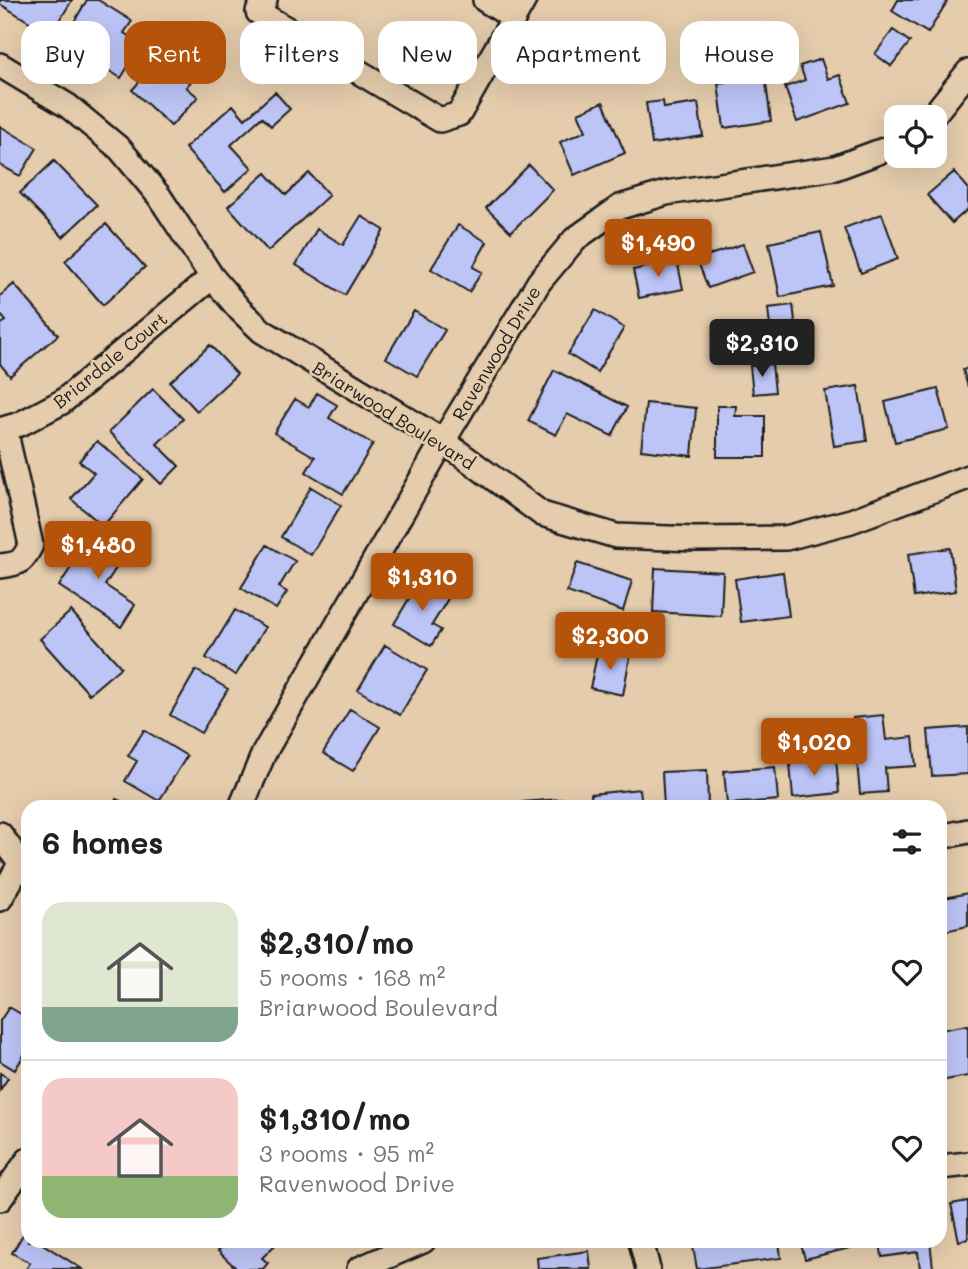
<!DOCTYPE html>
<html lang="en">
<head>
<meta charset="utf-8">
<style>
	body { margin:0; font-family:Mali,sans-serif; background:#f6f6f6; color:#202124; height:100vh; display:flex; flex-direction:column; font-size:26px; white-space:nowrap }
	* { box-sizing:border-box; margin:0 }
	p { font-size:23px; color:#757577 }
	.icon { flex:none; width:38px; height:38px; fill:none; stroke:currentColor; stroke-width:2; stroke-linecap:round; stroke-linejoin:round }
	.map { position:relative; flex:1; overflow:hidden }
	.panel { position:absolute; left:21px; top:800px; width:926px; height:448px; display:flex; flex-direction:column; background:#fff; border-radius:21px; box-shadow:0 7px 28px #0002 }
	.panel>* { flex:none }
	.banner { position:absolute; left:21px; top:21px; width:928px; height:63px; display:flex; gap:14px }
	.buttons { position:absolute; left:884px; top:105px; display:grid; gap:14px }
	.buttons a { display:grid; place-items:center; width:63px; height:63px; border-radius:14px; background:#fff; box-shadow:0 7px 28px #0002; font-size:35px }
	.price { position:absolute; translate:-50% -60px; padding:0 16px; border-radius:7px; background:#b45309; color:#fff; font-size:23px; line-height:46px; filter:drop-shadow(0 2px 4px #0008) }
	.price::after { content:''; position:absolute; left:50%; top:42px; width:21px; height:16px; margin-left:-10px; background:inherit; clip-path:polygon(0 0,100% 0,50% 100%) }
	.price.current { background:#222; color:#fff }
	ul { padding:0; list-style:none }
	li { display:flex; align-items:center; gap:21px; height:175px; padding:0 21px }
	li+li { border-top:2px solid #e0e0e0 }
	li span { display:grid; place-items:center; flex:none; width:196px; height:140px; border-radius:21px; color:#555 }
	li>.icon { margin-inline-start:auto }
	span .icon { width:84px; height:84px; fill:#fffc; stroke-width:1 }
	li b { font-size:30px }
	h2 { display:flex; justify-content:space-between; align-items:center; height:84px; padding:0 21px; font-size:30px }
	.chip { padding:0 24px; border-radius:21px; background:#fff; box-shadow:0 7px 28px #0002; font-size:24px; line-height:63px }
	.chip.current { background:#b45309; color:#fff }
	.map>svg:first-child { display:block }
	.building { fill:#bdc5f7; stroke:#1c1c1c; stroke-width:2 }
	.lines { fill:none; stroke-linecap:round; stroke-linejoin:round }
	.minor-casing { stroke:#1c1c1c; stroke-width:28 }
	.minor { stroke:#e4ccac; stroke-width:23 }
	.labels { text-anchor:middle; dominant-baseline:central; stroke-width:5; stroke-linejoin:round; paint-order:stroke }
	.street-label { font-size:18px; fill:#1c1c1c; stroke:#e4ccac }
</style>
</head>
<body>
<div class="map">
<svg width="968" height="1269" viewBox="0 0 968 1269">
	<rect width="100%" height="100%" fill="#e4ccac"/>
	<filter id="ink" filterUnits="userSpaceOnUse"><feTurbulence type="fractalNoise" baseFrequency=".0143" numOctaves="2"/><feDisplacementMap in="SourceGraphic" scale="14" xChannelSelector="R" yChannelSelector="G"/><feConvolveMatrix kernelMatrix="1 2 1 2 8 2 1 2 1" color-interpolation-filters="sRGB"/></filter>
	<g filter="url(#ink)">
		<path class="building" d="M0 0H72L51 35 0 4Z
			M87 0H98L132 21 124 33 142 44 121 78 62 42Z
			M898 0H948L928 33 892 11Z
			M187 29 215 54 186 87 198 97 171 126 132 90Z
			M893 30 910 42 891 66 875 54Z
			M821 59 828 79 840 75 850 103 797 122 785 87 805 80 800 66Z
			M765 76 771 121 724 128 718 83Z
			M275 92 290 109 271 126 262 117 231 145 252 168 225 192 185 148 233 105 245 119Z
			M663 101 664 108 698 103 703 136 652 144 646 103Z
			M603 102 625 153 574 175 560 142 586 131 578 113Z
			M0 126 37 148 20 176 0 165Z
			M54 161 97 205 63 237 20 193Z
			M529 165 553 190 511 232 486 208Z
			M954 172 968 188V209L952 223 927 195Z
			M266 173 286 195 309 173 329 195 268 251 228 206Z
			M882 214 898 259 861 273 844 228Z
			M361 216 384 230 345 295 296 265 317 229 343 245Z
			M106 224 145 267 103 305 65 261Z
			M458 225 487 242 473 267 482 272 469 292 431 269Z
			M821 232 833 286 780 297 769 243Z
			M743 244 753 272 708 288 697 259Z
			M677 260 683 289 639 298 633 270Z
			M14 284 58 335 10 376 0 364V325L6 321 0 314V296Z
			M793 305 798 343 772 346 768 308Z
			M595 310 624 328 597 372 568 354Z
			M414 311 445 330 417 376 386 358Z
			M210 345 237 374 197 411 170 382Z
			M772 364 775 392 753 394 750 366Z
			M968 368V387L963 370Z
			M554 370 627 407 612 436 567 414 556 435 528 421Z
			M858 386 867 441 834 446 825 391Z
			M153 389 183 419 157 444 179 466 161 484 109 432Z
			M938 389 949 429 895 442 885 402Z
			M317 393 337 405 329 418 373 444 343 494 306 472 315 457 274 433 295 399 309 407Z
			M646 403 696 408 692 456 641 450Z
			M717 406H736L735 416H765V457H717Z
			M97 441 143 479 103 526 71 499 94 473 79 461Z
			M311 487 341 505 311 555 281 537Z
			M92 535 124 556 105 585 135 605 121 627 59 586Z
			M267 545 295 561 279 587 287 592 276 609 241 588Z
			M950 548 956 591 914 597 908 554Z
			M577 563 632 581 623 611 567 592Z
			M655 568 723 572 721 616 653 612Z
			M783 572 789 616 741 622 735 579Z
			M420 580 449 597 432 625 441 630 431 646 394 624Z
			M235 610 265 627 236 675 206 658Z
			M71 611 121 667 89 694 40 639Z
			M385 645 427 670 400 715 358 690Z
			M598 650 630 656 623 695 590 688Z
			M196 670 228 689 201 733 170 715Z
			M350 709 380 727 353 771 323 753Z
			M883 715 886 740 913 737 916 766 885 768 887 792 860 794 853 718Z
			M968 727V774L932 776 928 730Z
			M144 730 187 756 159 801 125 781 137 761 128 756Z
			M836 758 839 793 793 798 790 763Z
			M775 767 778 800 727 804 724 771Z
			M707 770 708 807H664L662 772Z
			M640 789 642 807H592L591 794Z
			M572 798V807H523V802Z
			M116 799 133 807H113Z
			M501 802 502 807H471Z
			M968 893V926L940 932V899Z
			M9 1007 28 1018V1048L15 1070 0 1061V1021Z
			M968 1025V1076L940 1081V1030Z
			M0 1073 8 1078 0 1090Z
			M968 1201V1239L959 1241 951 1204Z
			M24 1233 28 1235V1241H38L82 1269H26L30 1263 12 1253Z
			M227 1241H279L262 1258 268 1263 263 1269H237L218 1251Z
			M692 1241H779L781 1258 697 1269Z
			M800 1241H861L862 1245 805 1259Z
			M880 1241H930L933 1268 920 1269 918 1252 882 1257Z
			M589 1251 591 1269H538L537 1258Z"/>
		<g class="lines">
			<g class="minor-casing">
				<path id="minor" d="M265 0 258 12 440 120 459 114 524 0
					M485 0 514 18
					M0 65 68 106 120 149 159 196 212 277 240 310 262 331 443 441 542 514 616 536 695 539 786 538 851 521 968 477
					M932 117 968 72
					M0 430 20 424 62 402 212 277
					M0 566C20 564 22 562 31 545L5 429
					M241 807 264 753 443 441 539 282 575 239 620 207 666 193 835 168 889 148 896 143
					M0 834 19 861V866L0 899
					M940 837 968 831
					M940 1167 968 1164
					M0 1199 28 1160
					M641 1241 648 1269
					M359 1269 423 1241"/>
			</g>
			<use href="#minor" class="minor"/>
		</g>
	</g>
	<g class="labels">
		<g class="street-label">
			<text transform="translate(496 353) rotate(-59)">Ravenwood Drive</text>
			<text transform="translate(110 360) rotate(-39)">Briardale Court</text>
			<text transform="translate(394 415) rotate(32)">Briarwood Boulevard</text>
		</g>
	</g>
</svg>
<div class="buttons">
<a><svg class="icon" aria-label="locate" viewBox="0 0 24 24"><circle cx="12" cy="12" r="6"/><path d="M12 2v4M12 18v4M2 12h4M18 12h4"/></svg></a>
</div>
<b class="price" style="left:658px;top:279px">$1,490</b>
<b class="price current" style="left:762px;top:379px">$2,310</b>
<b class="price" style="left:98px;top:581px">$1,480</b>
<b class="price" style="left:422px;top:613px">$1,310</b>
<b class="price" style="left:610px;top:672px">$2,300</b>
<b class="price" style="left:814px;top:778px">$1,020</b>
<div class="banner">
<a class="chip">Buy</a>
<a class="chip current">Rent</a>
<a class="chip">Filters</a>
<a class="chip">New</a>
<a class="chip">Apartment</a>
<a class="chip">House</a>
</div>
<section class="panel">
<h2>6 homes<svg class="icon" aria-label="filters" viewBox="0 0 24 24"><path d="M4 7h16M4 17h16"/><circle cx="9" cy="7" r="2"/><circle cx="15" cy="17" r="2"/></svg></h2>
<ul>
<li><span style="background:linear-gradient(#dfe7d0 75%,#7fa58c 0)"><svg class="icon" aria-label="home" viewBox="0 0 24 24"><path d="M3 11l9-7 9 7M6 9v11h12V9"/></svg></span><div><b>$2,310/mo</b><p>5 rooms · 168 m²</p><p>Briarwood Boulevard</p></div><svg class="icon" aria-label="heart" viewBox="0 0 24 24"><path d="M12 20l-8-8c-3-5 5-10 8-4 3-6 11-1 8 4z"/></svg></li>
<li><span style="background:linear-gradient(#f6c9c9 70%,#8fb573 0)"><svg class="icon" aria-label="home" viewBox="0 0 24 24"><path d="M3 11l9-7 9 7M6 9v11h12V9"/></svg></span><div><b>$1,310/mo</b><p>3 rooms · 95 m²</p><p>Ravenwood Drive</p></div><svg class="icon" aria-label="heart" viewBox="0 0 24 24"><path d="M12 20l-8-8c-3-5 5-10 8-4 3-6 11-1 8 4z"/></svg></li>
</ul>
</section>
</div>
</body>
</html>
